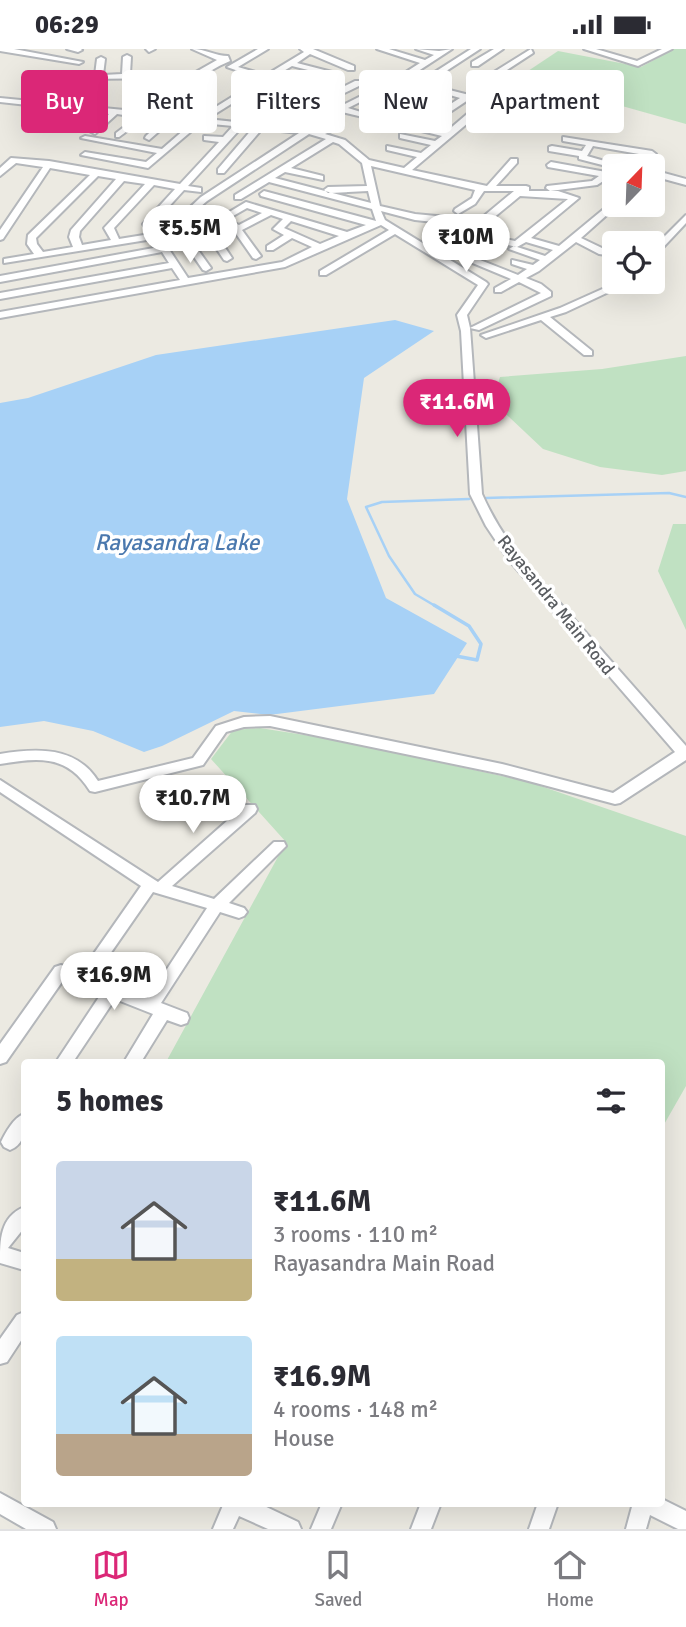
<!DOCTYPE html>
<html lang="en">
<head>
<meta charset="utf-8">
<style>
	body { margin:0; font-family:Signika,sans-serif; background:#f2f2f3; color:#2b2b33; height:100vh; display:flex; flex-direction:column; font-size:26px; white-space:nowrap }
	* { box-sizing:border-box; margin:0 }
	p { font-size:23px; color:#7c7c81 }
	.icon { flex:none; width:38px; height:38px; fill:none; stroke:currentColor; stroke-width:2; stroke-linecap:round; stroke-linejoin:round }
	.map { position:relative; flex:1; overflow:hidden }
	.details { position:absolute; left:21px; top:1010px; width:644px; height:448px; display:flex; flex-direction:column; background:#fff; border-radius:7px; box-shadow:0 7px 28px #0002 }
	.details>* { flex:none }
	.hud { position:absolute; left:21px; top:21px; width:644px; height:63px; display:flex; gap:14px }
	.needle { width:46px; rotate:23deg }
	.buttons { position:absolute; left:602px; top:105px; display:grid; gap:14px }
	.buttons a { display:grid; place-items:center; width:63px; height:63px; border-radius:7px; background:#fff; box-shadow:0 7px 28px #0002; font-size:35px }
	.price { position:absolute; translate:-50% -60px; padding:0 16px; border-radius:24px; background:#fff; color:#222; font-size:23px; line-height:46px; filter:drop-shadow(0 2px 4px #0008) }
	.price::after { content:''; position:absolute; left:50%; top:42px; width:21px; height:16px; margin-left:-10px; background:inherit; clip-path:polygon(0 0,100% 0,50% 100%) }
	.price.active { background:#db2777; color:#fff }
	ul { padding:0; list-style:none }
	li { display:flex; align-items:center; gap:21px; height:175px; padding:0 35px }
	li span { display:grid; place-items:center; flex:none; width:196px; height:140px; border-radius:7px; color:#555 }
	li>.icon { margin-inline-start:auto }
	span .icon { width:84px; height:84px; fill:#fffc; stroke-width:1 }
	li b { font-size:30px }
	h2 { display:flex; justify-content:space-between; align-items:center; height:84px; padding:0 35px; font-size:30px }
	.pill { padding:0 24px; border-radius:7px; background:#fff; box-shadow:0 7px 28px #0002; font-size:24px; line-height:63px }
	.pill.active { background:#db2777; color:#fff }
	.status { display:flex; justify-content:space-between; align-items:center; height:49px; padding:0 35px; background:#fff; direction:ltr }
	.status svg { height:19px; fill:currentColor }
	.tab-bar { display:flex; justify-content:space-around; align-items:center; height:98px; border-top:2px solid #e1e1e2; background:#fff; font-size:19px; color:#7c7c81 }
	.tab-bar a { display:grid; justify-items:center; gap:4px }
	.tab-bar .active { color:#db2777 }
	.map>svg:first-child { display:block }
	.green { fill:#c0e1c2 }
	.water { fill:#a7d1f6 }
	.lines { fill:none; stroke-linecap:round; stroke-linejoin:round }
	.stream-far1 { stroke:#a7d1f6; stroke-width:2.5 }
	.stream { stroke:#a7d1f6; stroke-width:3.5 }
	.minor-casing { stroke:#b4b7bb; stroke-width:4 }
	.minor { fill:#fff; fill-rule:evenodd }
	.labels { text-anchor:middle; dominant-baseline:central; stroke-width:7; stroke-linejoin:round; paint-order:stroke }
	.far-street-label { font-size:18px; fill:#5a5d61; stroke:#fff }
	.water-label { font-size:23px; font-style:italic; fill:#4a78ae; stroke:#fff }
</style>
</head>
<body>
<div class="status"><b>06:29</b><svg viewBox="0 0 49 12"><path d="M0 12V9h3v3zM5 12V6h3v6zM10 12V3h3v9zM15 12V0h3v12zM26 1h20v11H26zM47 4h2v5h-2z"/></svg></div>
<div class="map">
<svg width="686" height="1480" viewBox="0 0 686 1480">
	<rect width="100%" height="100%" fill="#eceae2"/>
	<path class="green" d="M674 0H686V75L519 28 558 2 641 18Z
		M686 307V422L662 426 600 418 543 400 492 352 500 328 602 320Z
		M673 475H686V581L658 522Z
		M260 679 336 691 529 733 686 787V1037L662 1079V1013H166L286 793 211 710 233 681Z"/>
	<path class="water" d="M395 271 434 282 364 329 347 450 386 549 467 594 434 645 269 666 234 662 162 697 144 703 93 682 44 672 0 678V354L28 349 156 306Z"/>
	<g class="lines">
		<path class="stream-far1" d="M486 449 669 444 686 448
			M437 558 415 545 389 507 366 458 382 453 469 450"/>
		<path class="stream" d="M434 556 469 577 481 595 477 611 456 607"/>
		<g class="minor-casing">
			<path id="minor" d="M0 0H14L83 13 79 15 0 2Z
				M67 0H81L82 1 78 3Z
				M146 0H155L149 3Z
				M192 0C205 0 216 7 228 7L230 12C202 24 177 44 152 64L198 69 261 30 227 18 258 0H268L238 18 266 26 304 3 300 0H313L354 17V21H348L310 5 297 14 336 24V28L292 17 282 23 327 34V38L277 26 265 33 319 50 355 32H361V36L326 53 341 57 393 31 384 29V25L398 28 420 14 377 0H389L425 11 434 6 416 0 439 2 452 0 406 30 477 48 469 40 470 38 531 0 533 4 478 40 487 49V46L512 29 594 56 587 58 513 34 496 47 578 67 574 69 494 52 412 121 487 137 511 110H517V114L496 137H526L529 138V142H558L579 149 531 189 559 197 611 154 618 156 581 189 604 200 614 201V207L599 205 576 193 539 222 526 229 541 235 551 243V247L479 281 470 279 482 445C494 472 509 495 528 518L686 697V711L620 754 615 755 502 725 270 677 244 678 226 683 203 716 95 743 90 742C67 705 38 709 0 715V705C37 699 76 697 98 732L193 709 216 677 244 668 270 667 502 715 613 744 675 703 508 510 486 477 470 445 461 282 457 266 478 236 395 185 326 226H320V222L389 181 381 176 285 218 0 269V263L180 231 172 219 0 250V244L169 214 162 203 0 233V227L159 198 153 190 4 214V210L34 205 27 195 28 186 90 126 50 119 3 190 0 191V181L43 118 16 114 0 127V119L11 109 49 112 180 135 219 93 204 91V87L223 88 233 77 201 74 148 119 81 106 85 103 146 113 157 104 81 89 85 87 162 100 193 73 172 71 149 91 145 89 146 87 164 70 146 68 119 88H116V84L137 68 117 65 95 85 91 83 109 65 0 53V49L124 61 148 40 161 37 169 29 87 30 83 28 95 26 97 10 101 8 105 10 103 26 122 25 123 8 127 6 131 8 130 25H176L180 27 167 41 154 44 133 62 143 63 187 28 217 11ZM400 33 416 37 399 48 364 64 348 59ZM260 37 334 60 293 79 207 70ZM424 39 436 42 393 73V77H399L443 44 460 49 438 63V67H444L468 51 480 54 446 83 409 75V79L442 87 435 92 400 85V89L431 96 421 104 387 97V101L417 108 404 119 369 111 345 91 325 85 343 77V73H337L317 82 304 80 342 63 367 69 405 52ZM242 78 253 79 218 120V124H224L262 80 299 84 201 148 185 163 184 179 158 183 153 175 184 141 201 143V139L188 137ZM309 85 326 90 235 146V150H241L269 133 372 160 376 172 264 142 260 145 261 147 366 176 347 183 246 153 226 165 233 167 247 159 262 164 239 176 228 171 194 177 193 164 207 152ZM333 93 339 95 362 114 367 137 328 138 324 141 328 144 368 142 371 154 275 129 285 123 323 131V127L291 119ZM371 117 475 141 472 149 455 160 454 162 458 165 475 155 484 142H514L461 186 460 191 484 199 498 194 517 198 526 193 553 201 545 207 514 197 509 200 540 211 533 216 512 211V215L527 220 518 226 442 196 434 198 511 230 495 239V243H501L519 233 541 244 470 279 467 266 488 235 486 233 385 171 381 162 415 171 453 175 457 172 447 168 415 165 380 157ZM98 127 116 130 71 181 69 188 73 198 43 203 37 195 36 189ZM124 132 145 135 104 179 111 191 82 196 79 188 80 182ZM154 136 175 140 143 175 150 185 119 190 114 179ZM520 147 568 150 515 192 497 188 483 193 469 189ZM271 166 283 170 273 180 284 186 267 197V201H273L292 189 312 198 282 213 188 229 161 188 178 185 203 221 206 222 211 219 186 184 204 181 224 211 227 212 232 209 212 179 227 177 232 179 253 209 256 210 261 207 242 181ZM291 172 339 187 320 195 284 179Z
				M471 0H480L434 30 427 28Z
				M494 0H503L478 17H472V13Z
				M584 0H596L637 12 662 0H672L638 17Z
				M563 88 652 102 656 105 652 108 647 107 641 117H635L639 105 593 97 587 107 622 117 614 119 579 110V107L549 102V98L552 97 582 102 586 96 563 92Z
				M551 113 606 123 614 119V125L597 136 550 142 546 139 547 137 592 132 599 127 548 118 547 116Z
				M653 121 686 130V136L653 127Z
				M686 166V174L656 206 653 207V199Z
				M618 233H630L566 263 550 268 592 302V306H584L541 271 486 289 481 286 560 259Z
				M0 731 158 833 245 756H255L257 760 255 764 172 837 214 850 274 793H284L286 797 229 854 244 859 247 863 244 867 239 869 220 863 161 954 187 964 189 969 187 974 181 976 167 971 141 1013H124L153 965 115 950 73 1013H56L101 945 64 930 6 1013 0 1015V995L55 918 61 916 81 923 141 837 0 743ZM153 843 207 859 148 949 94 928Z
				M24 1065C25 1078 26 1095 10 1101L4 1098 1 1093C6 1083 14 1068 24 1065Z
				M24 1158V1179L8 1199 24 1204V1221L0 1214C0 1191 0 1168 24 1158Z
				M24 1263V1287L7 1313 0 1315V1290L17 1266Z
				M0 1444 53 1473 56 1480H26L0 1465Z
				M662 1450 686 1462V1480H678L650 1466 646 1480H626L633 1454H662Z
				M224 1454H258L298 1473 301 1480H268L239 1467 233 1480H213Z
				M322 1454H342L331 1480H311Z
				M421 1454H441L431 1480H411Z
				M538 1454H558L549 1480H529Z"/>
		</g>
		<use href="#minor" class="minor"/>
	</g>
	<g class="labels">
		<g class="far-street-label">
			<text transform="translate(556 556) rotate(51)">Rayasandra Main Road</text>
		</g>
		<g class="water-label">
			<text x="177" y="493">Rayasandra Lake</text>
		</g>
	</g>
</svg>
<div class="buttons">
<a><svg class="needle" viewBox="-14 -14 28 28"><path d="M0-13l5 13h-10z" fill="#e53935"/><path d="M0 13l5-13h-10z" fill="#7c7c81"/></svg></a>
<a><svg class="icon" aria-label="locate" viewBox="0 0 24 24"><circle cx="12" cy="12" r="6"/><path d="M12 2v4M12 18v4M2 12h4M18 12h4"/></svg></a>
</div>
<b class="price" style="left:190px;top:216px">₹5.5M</b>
<b class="price" style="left:466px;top:225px">₹10M</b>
<b class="price active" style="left:457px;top:390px">₹11.6M</b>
<b class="price" style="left:193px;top:786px">₹10.7M</b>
<b class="price" style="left:114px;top:963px">₹16.9M</b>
<div class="hud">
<a class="pill active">Buy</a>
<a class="pill">Rent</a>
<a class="pill">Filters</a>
<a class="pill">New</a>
<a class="pill">Apartment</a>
</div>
<section class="details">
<h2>5 homes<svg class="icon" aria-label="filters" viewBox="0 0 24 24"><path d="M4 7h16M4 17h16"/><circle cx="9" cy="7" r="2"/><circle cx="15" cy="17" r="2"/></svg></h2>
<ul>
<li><span style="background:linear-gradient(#c9d6e8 70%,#c2b280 0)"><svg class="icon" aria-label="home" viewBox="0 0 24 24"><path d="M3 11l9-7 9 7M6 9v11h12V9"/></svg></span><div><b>₹11.6M</b><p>3 rooms · 110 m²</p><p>Rayasandra Main Road</p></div></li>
<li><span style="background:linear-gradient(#bfe0f5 70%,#b9a48a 0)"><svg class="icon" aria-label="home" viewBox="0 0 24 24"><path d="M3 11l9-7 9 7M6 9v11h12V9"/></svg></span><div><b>₹16.9M</b><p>4 rooms · 148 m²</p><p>House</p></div></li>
</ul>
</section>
</div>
<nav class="tab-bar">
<a class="active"><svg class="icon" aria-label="map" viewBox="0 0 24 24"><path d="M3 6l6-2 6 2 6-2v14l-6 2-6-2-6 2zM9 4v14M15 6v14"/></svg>Map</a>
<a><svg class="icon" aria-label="saved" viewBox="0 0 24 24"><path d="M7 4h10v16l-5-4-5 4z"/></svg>Saved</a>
<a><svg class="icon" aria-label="home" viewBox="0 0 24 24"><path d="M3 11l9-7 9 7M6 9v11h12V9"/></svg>Home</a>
</nav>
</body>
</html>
